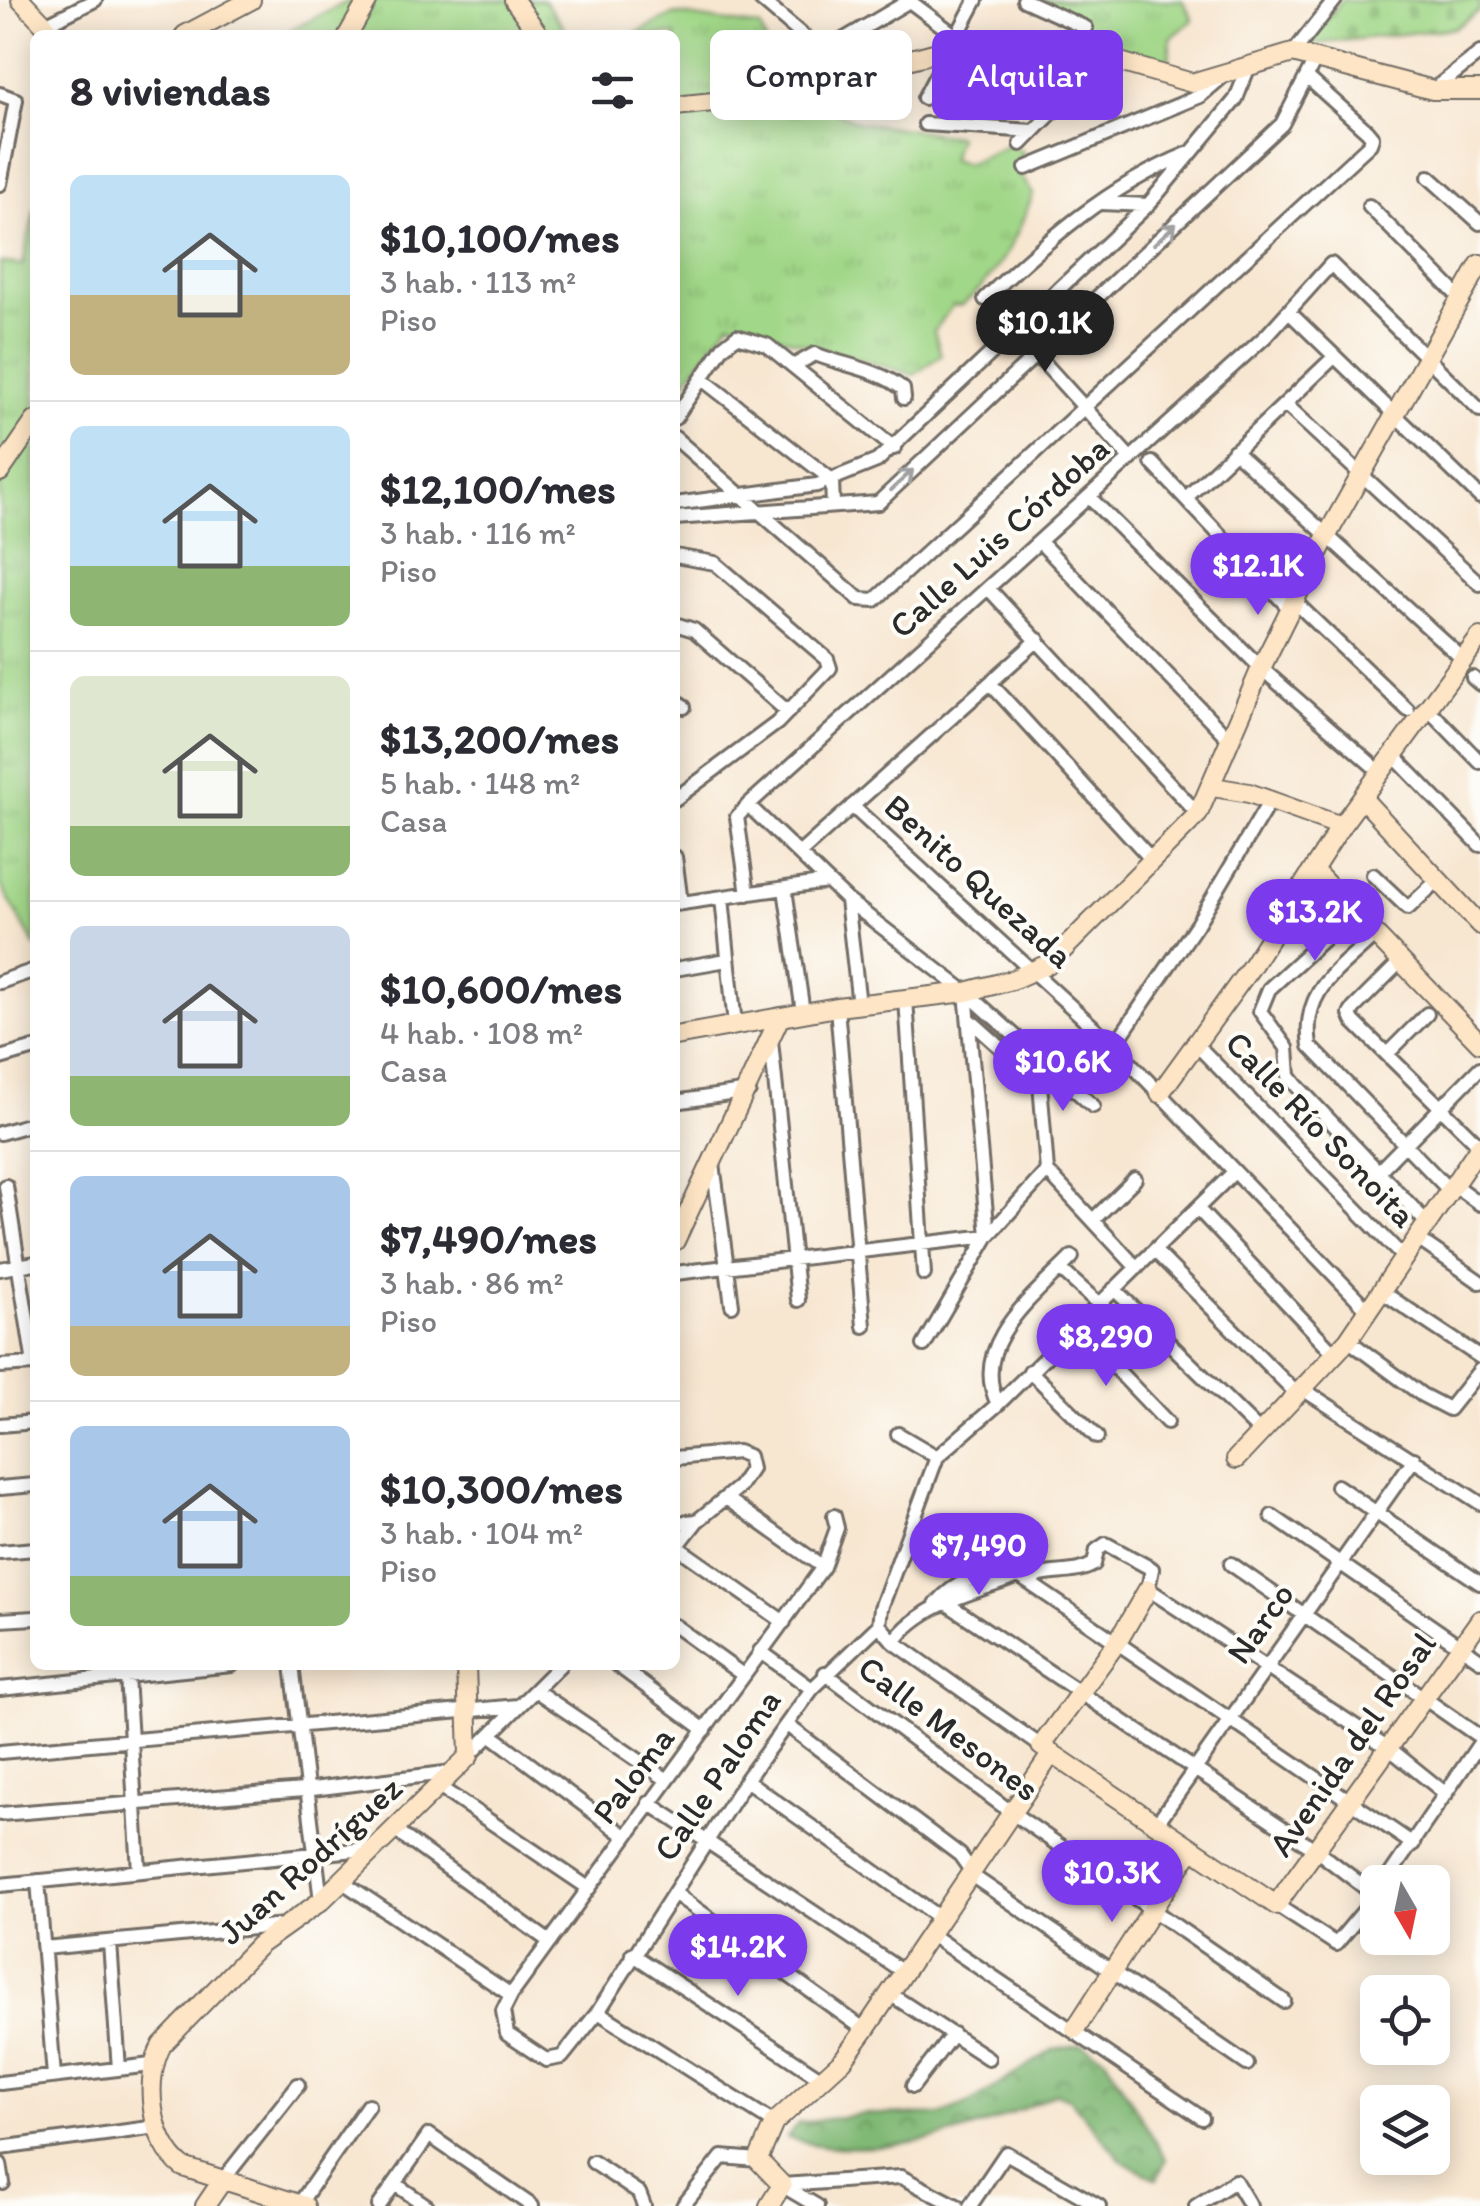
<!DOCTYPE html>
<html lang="es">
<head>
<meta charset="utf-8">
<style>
	body { margin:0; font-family:Itim,sans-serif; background:#f7f7f7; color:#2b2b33; height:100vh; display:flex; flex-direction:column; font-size:38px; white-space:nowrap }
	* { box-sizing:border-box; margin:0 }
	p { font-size:32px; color:#7c7c81 }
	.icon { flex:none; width:55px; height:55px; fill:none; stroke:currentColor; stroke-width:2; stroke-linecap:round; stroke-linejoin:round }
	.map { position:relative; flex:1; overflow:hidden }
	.panel { position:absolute; left:30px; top:30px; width:650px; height:1640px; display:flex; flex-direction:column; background:#fff; border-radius:15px; box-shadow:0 5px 25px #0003 }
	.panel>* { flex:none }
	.top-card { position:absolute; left:710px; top:30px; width:620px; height:90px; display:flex; gap:20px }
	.needle { width:65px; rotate:171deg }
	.fabs { position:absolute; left:1360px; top:1865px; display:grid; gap:20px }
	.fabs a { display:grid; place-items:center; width:90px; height:90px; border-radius:15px; background:#fff; box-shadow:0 5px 25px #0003; font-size:50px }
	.price { position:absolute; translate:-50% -85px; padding:0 22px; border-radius:35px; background:#7c3aed; color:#fff; font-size:32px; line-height:65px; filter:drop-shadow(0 2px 5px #0008) }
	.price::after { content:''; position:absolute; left:50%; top:60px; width:30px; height:22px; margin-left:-15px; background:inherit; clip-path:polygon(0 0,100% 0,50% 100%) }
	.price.selected { background:#222; color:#fff }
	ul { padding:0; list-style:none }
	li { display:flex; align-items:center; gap:30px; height:250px; padding:0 40px }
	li+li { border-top:2px solid #e1e1e2 }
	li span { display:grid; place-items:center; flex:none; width:280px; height:200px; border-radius:15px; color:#555 }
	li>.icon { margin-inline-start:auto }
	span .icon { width:120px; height:120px; fill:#fffc; stroke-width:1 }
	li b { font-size:42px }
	h2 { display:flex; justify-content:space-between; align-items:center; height:120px; padding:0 40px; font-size:42px }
	.tag { padding:0 35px; border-radius:15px; background:#fff; box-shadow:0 5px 25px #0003; font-size:35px; line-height:90px }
	.tag.selected { background:#7c3aed; color:#fff }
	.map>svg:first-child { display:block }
	.grass { fill:url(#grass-tufts); stroke:#66815a; stroke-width:2.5 }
	.forest { fill:url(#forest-crowns); stroke:#567250; stroke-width:2.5 }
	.cemetery { fill:url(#cemetery-stones); stroke:#66815a; stroke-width:2.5 }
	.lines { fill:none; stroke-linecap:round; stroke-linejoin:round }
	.street-casing { stroke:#726c65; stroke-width:18 }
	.secondary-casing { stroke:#726c65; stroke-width:22 }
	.street { stroke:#fff; stroke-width:12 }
	.secondary { stroke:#fde5c5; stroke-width:18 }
	.oneway { stroke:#a0a0a0 }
	.labels { text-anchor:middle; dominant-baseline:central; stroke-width:8; stroke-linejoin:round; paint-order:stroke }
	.street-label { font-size:35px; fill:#2b2b2b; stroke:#fdfcf7 }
</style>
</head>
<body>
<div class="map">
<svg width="1480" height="2206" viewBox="0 0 1480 2206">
	<defs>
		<pattern id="grass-tufts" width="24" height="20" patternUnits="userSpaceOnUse" patternTransform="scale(2.5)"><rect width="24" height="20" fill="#a1d788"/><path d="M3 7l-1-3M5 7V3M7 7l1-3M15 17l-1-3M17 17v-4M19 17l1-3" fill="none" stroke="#8bb976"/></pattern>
		<pattern id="forest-crowns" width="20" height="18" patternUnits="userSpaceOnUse" patternTransform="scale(2.5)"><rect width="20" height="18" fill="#80b874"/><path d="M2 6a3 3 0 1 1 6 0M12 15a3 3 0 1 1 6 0" fill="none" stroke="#69965f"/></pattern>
		<pattern id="cemetery-stones" width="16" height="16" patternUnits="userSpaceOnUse" patternTransform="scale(2.5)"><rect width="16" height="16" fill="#a1d788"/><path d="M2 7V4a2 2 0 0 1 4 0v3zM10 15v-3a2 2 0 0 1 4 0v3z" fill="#8bb976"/></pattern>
	</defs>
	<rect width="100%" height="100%" fill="#fdfcf7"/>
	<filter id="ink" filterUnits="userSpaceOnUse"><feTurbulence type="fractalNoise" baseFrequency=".01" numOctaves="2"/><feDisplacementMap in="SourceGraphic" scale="20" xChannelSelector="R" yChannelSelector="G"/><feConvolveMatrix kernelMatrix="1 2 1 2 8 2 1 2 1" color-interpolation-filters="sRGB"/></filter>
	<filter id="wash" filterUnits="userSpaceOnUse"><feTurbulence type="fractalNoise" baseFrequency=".0048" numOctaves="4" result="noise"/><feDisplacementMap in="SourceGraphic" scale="40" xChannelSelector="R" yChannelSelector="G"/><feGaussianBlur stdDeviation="2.25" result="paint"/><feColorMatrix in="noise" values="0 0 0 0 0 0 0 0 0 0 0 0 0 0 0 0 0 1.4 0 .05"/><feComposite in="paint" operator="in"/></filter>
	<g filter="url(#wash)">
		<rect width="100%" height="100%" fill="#f7e6d0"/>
		<path class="grass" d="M351 0H544L569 35H281Z
			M1026 0H1182L1193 20 1171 38 1169 63 1114 47 1100 34Z
			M675 14 760 27 785 88 857 122 958 136 951 160 966 164 1010 145 1023 152 1019 173 1033 194C1017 238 998 277 961 306L953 305 934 331 941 355 914 375 730 322 675 395V35H632Z
			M35 208V945L0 884V262L23 265Z"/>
		<path class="forest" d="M1082 2044 1106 2058 1166 2159 1157 2179 1122 2161 1069 2098 1055 2093C979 2134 873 2164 787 2138L798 2123 865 2114 940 2115 970 2103 1054 2049Z"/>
		<path class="cemetery" d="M1342 0H1480V10L1454 28 1306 45Z"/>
	</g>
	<g filter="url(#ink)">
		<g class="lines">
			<g class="street-casing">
				<path id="street" d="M761 0 822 52
					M908 0 956 36
					M1024 0 1086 28
					M45 25 95 0
					M1293 53 1335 0
					M804 63 909 1
					M1433 90 1480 53
					M0 94 16 100 0 184
					M924 98 976 0
					M925 124 1033 131
					M1021 144 1106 58
					M1026 168 1200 96 1222 77
					M1429 177 1480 223
					M1101 203 1148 205
					M1369 206 1462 300
					M985 299C1046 241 1109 186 1187 154
					M1289 312 1480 497
					M1036 354 1131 459
					M793 366 815 354C845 366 878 369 903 389L904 398
					M702 379 832 480 833 506
					M1285 404 1480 584
					M675 418 723 347 737 336 767 345 894 448
					M675 438 859 599 875 600 1370 144 1372 137 1367 131 1308 78
					M1234 451 1464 660
					M1152 463 1289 608
					M1089 497 1261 668 1372 765
					M1187 497 1332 359
					M675 504 817 485 877 461 1148 205 1236 99 1249 66
					M675 518 878 503 1282 124 1316 58
					M1040 542 1229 739
					M675 556 715 563 827 659 830 668 777 723 675 799
					M988 588 1198 814
					M1294 601 1408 710
					M675 624 694 630 788 712
					M1473 678 1480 684
					M990 683 1153 861
					M675 699 684 707
					M1436 717 1480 762
					M1395 757 1480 845
					M748 805 847 900 966 992 1093 1106
					M852 806 1114 1046 1368 1310
					M800 853 1038 640
					M675 857 681 903
					M1373 875 1408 908 1438 880
					M785 889 803 1012
					M748 894 737 817 748 805 1266 336 1331 264 1480 410
					M722 898 735 1025
					M847 900 859 1005
					M675 904 827 882
					M1351 914 1269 989 1260 1011 1287 1048 1289 1076 1297 1086 1428 1224
					M1374 936C1338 971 1301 990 1310 1046L1450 1191
					M1401 961 1354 1008 1350 1014 1353 1021 1480 1146
					M675 969 727 960
					M0 982 35 970
					M906 999 924 1274
					M837 1007 864 1326
					M970 1020 1040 1083 1047 1171
					M771 1041 798 1300
					M1194 1042 1404 1258
					M1114 1046 1197 924 1271 799
					M1387 1054 1427 1014
					M0 1058 35 1048
					M675 1102 749 1091
					M0 1133 35 1123
					M713 1164 732 1305
					M1047 1171 1137 1268
					M1376 1174 1480 1068
					M1454 1185 1480 1204
					M6 1186 34 1364
					M1198 1209 1334 1353
					M1093 1220 1135 1179
					M1418 1239 1480 1282
					M1155 1251 1299 1396
					M0 1269 35 1263
					M1060 1269 1098 1303
					M675 1273 988 1236 1047 1171
					M1114 1289 1261 1433
					M1382 1292 1480 1357
					M1076 1327 1167 1422
					M1348 1340 1422 1395 1449 1409 1480 1370
					M924 1345 988 1236 966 992
					M0 1366 35 1364
					M1030 1371 1097 1437
					M1304 1390 1480 1503
					M998 1404C968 1345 1035 1295 1072 1257
					M0 1425 35 1422
					M898 1434 937 1457
					M675 1458 738 1452 748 1456 751 1469 739 1487 697 1521 675 1549
					M1337 1486 1480 1583
					M0 1488 35 1485
					M726 1498 823 1567
					M834 1516 837 1528 823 1567 511 1995 503 2011 507 2034 546 2060 562 2057 598 2012 746 1780 812 1689 879 1625
					M1272 1516 1480 1660
					M675 1523 697 1521
					M677 1547 784 1622
					M0 1552 35 1549
					M1231 1564 1480 1737
					M1022 1578 1413 1844
					M1026 1581C1047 1568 1072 1577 1094 1564L1097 1550 1106 1544 1152 1569 1148 1589 1390 1749 1446 1794
					M946 1603 1316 1850 1376 1896
					M936 1604C958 1579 979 1574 1011 1575
					M0 1620 35 1618
					M879 1625 881 1608 937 1457 998 1404 1233 1173
					M879 1625 894 1642 1041 1746
					M675 1626 743 1675
					M894 1642C921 1603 976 1592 1019 1576
					M760 1651 812 1689
					M292 1665 321 1901
					M617 1665 705 1730
					M825 1673 1011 1812 1284 2001
					M127 1676 139 1871
					M0 1689 232 1665
					M535 1690 666 1779
					M787 1725 960 1855 977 1879 1247 2064
					M491 1735 624 1835
					M0 1752 518 1706
					M469 1756 560 1665
					M746 1780 941 1919
					M439 1787 587 1887
					M649 1803 905 1973
					M0 1814 304 1790 453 1772
					M1157 1823 1414 1459
					M396 1831 550 1942
					M38 1881 54 2076
					M343 1882 511 1995
					M1385 1882 1480 1743
					M0 1885 376 1848
					M674 1893 865 2030
					M1276 1905 1336 1944 1378 1894
					M931 1935 1202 2118
					M110 1943 119 2069
					M44 1948 285 1925
					M632 1954 822 2079
					M890 1994 988 2058
					M598 2012 774 2123
					M0 2083 151 2065
					M913 2086 953 2034
					M0 2148 157 2127
					M593 2162 639 2193 644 2206
					M0 2164 3 2183
					M222 2181 298 2085
					M395 2184 427 2206
					M782 2185 901 2177 957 2206
					M785 2187 817 2206
					M300 2203 368 2105
					M379 2206 429 2135 532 2206
					M683 2206 722 2157 758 2160
					M970 2206 1006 2153 1099 2206
					M1196 2206 1235 2181 1250 2206"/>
			</g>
			<g class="secondary-casing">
				<path id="secondary" d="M21 0 45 25 47 35
					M514 0 539 35
					M185 35 251 0
					M348 35 368 0
					M675 106 770 96 953 48 1106 58 1192 83 1293 53 1433 90H1480
					M0 472 35 421
					M1213 787 1249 793 1341 826
					M1363 799 1480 925
					M1313 870 1480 1043
					M675 1036 837 1007 966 992 1012 980 1050 963 1198 814 1261 668 1326 537 1480 264
					M1160 1093 1251 967 1341 826 1480 637
					M675 1241 780 1017
					M1236 1459 1348 1340 1480 1146
					M1148 1589 1118 1641 1041 1746 1276 1905 1480 1620
					M1075 2029 1192 1848
					M205 2206 222 2181
					M305 2206 183 2167C150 2142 143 2079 162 2045L259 1945 321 1901 469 1756 466 1665
					M769 2206 782 2185 758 2160 774 2123 843 2060 865 2030 1052 1753"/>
			</g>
			<use href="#street" class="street"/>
			<use href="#secondary" class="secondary"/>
		</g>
		<defs><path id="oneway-shaft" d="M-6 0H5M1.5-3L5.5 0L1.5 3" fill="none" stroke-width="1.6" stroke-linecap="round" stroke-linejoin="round" transform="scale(2.5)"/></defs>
		<g class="oneway">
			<use href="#oneway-shaft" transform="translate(1165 234) rotate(-43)"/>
			<use href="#oneway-shaft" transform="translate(902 480) rotate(-43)"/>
		</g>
	</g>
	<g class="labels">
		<g class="street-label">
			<text transform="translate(999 537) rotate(-42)">Calle Luis Córdoba</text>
			<text transform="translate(979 881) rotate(42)">Benito Quezada</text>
			<text transform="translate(1321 1129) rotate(46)">Calle Río Sonoita</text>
			<text transform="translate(1260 1623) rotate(-55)">Narco</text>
			<text transform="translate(949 1728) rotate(37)">Calle Mesones</text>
			<text transform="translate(1352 1744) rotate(-55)">Avenida del Rosal</text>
			<text transform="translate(633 1775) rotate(-53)">Paloma</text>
			<text transform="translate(717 1775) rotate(-56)">Calle Paloma</text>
			<text transform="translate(310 1860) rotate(-42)">Juan Rodríguez</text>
		</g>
	</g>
</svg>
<div class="fabs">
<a><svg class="needle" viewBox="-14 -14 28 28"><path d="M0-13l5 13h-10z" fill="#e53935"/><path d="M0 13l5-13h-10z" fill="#7c7c81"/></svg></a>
<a><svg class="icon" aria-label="locate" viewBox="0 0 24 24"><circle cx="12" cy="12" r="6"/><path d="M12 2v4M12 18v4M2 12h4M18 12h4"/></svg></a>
<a><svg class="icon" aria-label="layers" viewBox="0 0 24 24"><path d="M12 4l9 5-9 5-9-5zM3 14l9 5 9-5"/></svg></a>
</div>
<b class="price selected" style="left:1045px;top:375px">$10.1K</b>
<b class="price" style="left:1258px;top:618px">$12.1K</b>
<b class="price" style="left:1315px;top:964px">$13.2K</b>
<b class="price" style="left:1063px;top:1114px">$10.6K</b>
<b class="price" style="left:1106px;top:1389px">$8,290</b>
<b class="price" style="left:979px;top:1598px">$7,490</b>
<b class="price" style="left:1112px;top:1925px">$10.3K</b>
<b class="price" style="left:738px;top:1999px">$14.2K</b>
<div class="top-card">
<a class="tag">Comprar</a>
<a class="tag selected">Alquilar</a>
</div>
<section class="panel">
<h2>8 viviendas<svg class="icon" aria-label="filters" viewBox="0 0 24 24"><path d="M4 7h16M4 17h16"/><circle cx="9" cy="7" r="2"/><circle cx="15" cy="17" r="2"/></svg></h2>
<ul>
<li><span style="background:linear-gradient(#bfe0f5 60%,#c2b280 0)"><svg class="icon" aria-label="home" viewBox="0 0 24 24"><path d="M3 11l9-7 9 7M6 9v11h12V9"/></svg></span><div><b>$10,100/mes</b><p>3 hab. · 113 m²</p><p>Piso</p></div></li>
<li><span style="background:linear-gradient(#bfe0f5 70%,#8fb573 0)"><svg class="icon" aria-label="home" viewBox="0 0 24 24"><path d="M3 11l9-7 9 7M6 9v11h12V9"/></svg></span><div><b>$12,100/mes</b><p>3 hab. · 116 m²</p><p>Piso</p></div></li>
<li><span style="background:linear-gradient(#dfe7d0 75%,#8fb573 0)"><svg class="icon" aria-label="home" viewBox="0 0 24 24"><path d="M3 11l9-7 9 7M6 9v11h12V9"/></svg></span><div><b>$13,200/mes</b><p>5 hab. · 148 m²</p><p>Casa</p></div></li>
<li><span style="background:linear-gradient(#c9d6e8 75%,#8fb573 0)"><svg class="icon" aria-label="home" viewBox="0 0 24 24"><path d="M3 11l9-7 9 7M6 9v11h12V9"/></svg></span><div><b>$10,600/mes</b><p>4 hab. · 108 m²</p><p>Casa</p></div></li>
<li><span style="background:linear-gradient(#a9c7e8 75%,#c2b280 0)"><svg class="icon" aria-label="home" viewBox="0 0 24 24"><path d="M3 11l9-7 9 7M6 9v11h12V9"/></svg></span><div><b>$7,490/mes</b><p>3 hab. · 86 m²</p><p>Piso</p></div></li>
<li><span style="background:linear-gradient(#a9c7e8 75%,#8fb573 0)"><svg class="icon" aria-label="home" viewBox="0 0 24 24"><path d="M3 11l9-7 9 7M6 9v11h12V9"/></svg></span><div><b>$10,300/mes</b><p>3 hab. · 104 m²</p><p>Piso</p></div></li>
</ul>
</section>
</div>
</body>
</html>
